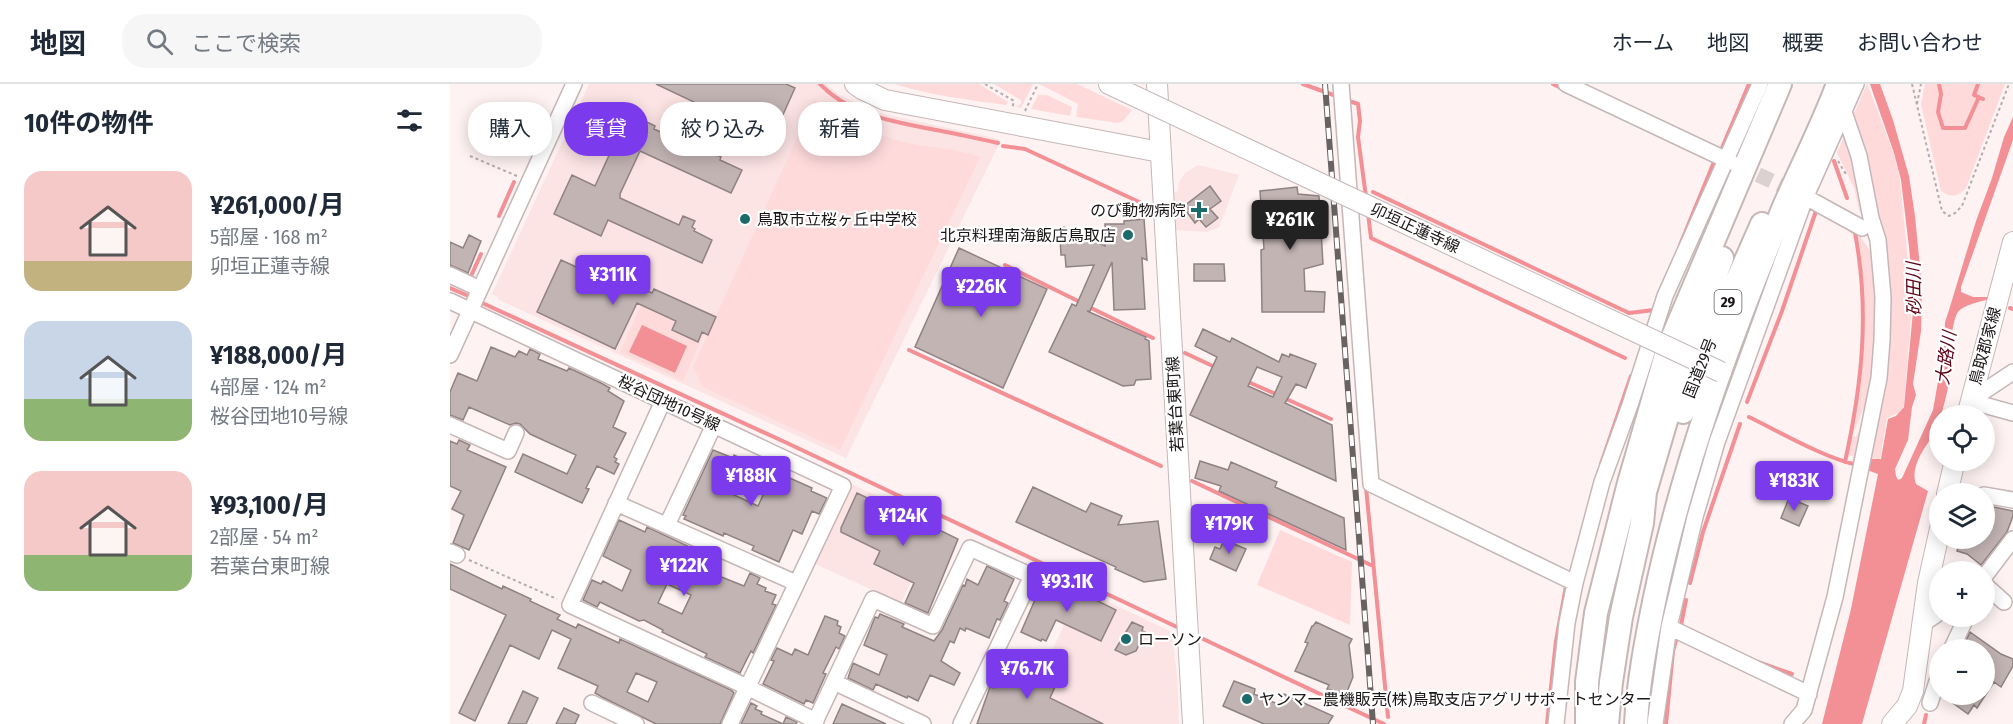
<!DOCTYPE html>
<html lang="ja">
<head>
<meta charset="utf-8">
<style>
	body { margin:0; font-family:"Fira Sans Condensed","Noto Sans JP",sans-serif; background:#f6f6f7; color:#1f2937; height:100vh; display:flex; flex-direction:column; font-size:22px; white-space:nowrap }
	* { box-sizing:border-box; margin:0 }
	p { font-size:20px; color:#747a83 }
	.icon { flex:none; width:33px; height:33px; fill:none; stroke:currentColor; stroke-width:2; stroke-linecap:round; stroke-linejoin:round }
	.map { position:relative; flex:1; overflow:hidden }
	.sheet { display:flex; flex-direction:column; background:#fff; width:450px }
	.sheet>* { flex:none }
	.banner { position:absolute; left:18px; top:18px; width:570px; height:54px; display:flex; gap:12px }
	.tools { position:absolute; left:1479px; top:321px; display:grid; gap:12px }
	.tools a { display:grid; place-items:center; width:66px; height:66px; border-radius:50%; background:#fff; box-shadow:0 3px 15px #0003; font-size:30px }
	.price { position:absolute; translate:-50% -51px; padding:0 14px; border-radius:6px; background:#7c3aed; color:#fff; font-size:20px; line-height:39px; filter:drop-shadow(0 2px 3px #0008) }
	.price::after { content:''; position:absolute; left:50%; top:36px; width:18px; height:14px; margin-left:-9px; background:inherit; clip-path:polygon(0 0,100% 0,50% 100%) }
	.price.current { background:#222; color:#fff }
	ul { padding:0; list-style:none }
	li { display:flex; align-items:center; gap:18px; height:150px; padding:0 24px }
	li span { display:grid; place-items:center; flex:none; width:168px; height:120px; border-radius:18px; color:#555 }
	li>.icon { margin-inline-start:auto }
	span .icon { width:72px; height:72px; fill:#fffc; stroke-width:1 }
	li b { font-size:26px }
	h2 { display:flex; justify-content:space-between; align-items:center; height:72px; padding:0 24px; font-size:26px }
	.tag { padding:0 21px; border-radius:24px; background:#fff; box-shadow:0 3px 15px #0003; font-size:21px; line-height:54px }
	.tag.current { background:#7c3aed; color:#fff }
	header { display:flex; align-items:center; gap:36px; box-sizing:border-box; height:84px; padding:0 30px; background:#fff; border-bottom:2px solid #e0e1e3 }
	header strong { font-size:28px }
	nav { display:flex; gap:33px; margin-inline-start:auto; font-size:21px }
	.search { width:420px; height:54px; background:#f6f6f7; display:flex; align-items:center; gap:15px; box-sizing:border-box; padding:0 21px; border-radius:24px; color:#747a83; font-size:22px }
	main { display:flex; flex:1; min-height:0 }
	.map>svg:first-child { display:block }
	.built { fill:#fce3e4 }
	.green { fill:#fedadb }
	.water { fill:#f39095 }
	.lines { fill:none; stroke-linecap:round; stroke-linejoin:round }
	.stream { stroke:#f39095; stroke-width:4 }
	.building { fill:#c3b4b4; stroke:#908282; stroke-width:1.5; fill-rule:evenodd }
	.minor-tunnel { stroke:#dcd1d1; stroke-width:15; stroke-dasharray:15 8; stroke-linecap:butt }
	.minor-casing { stroke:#c6b7b7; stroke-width:18 }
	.major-casing { stroke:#c6b7b7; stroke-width:22 }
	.highway-casing { stroke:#c6b7b7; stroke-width:26 }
	.path { stroke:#b6acac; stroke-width:2; stroke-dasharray:3 3; stroke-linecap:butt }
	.minor { stroke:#fff; stroke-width:15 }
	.major { stroke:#fff; stroke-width:20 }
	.highway { stroke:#fff; stroke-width:22 }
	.rail-casing { stroke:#696262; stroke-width:6 }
	.rail { stroke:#fff; stroke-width:4; stroke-dasharray:11; stroke-linecap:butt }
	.major-bridge-casing { stroke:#c6b7b7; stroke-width:22; stroke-linecap:butt }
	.major-bridge { stroke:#fff; stroke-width:20 }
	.poi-dot { fill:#1d6a6b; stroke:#fff; stroke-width:2 }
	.labels { text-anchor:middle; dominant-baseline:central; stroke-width:4.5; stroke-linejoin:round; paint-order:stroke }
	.shield { fill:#fff; stroke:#605d5d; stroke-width:1.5 }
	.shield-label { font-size:15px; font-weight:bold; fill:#1c1717 }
	.poi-label { font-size:16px; fill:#1c1717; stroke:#fff; text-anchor:start }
	.street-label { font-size:16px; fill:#1c1717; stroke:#fff }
	.water-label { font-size:18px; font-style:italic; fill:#5f0319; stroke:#fff }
</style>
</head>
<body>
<header>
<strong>地図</strong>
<div class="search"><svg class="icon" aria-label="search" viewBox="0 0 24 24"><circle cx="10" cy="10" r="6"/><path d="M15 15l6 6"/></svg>ここで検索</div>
<nav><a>ホーム</a><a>地図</a><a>概要</a><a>お問い合わせ</a></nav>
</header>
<main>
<section class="sheet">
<h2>10件の物件<svg class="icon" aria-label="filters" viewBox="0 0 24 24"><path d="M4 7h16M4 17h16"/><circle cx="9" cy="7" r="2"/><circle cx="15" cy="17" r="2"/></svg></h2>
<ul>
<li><span style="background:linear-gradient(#f6c9c9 75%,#c2b280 0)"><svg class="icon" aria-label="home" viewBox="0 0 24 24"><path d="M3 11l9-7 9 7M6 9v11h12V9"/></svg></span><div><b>¥261,000/月</b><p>5部屋 · 168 m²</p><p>卯垣正蓮寺線</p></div></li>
<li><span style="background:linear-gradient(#c9d6e8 65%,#8fb573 0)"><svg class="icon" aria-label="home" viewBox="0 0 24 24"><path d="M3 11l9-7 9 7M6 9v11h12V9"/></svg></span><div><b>¥188,000/月</b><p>4部屋 · 124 m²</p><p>桜谷団地10号線</p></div></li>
<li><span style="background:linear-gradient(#f6c9c9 70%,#8fb573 0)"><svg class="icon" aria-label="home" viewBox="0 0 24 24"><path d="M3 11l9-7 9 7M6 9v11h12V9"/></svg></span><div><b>¥93,100/月</b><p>2部屋 · 54 m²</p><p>若葉台東町線</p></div></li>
</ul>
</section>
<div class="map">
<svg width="1563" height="640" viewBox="0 0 1563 640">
	<rect width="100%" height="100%" fill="#fef2f2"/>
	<path class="built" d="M139 0H376L389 11 429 29 549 55V60L396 374 47 215 48 213 42 210Z
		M748 81 789 91 769 143 757 148 725 146 722 109 728 107 729 98 735 89Z
		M401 400 488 440 451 519 363 479Z
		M631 505 722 548 727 593 729 640H564L571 633Z"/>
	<path class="green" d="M444 0H529L558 18 556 21C518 16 480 11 444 0Z
		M544 0H583L571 24 565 22 570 21 572 17Z
		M589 0H627L682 26 673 37 668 39 626 33 628 20Z
		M1417 0 1444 70 1450 97 1462 218 1454 321 1450 328 1437 334 1430 375 1417 374 1438 231 1402 34Z
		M1475 0H1555L1516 104C1507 113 1502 114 1491 107L1471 20Z
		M588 11H597L622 23 620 32 581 25Z
		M364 16C394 34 426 53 462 60 485 64 508 65 530 73L390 366 253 303 243 283Z
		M1397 45 1415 139 1409 126 1404 104 1387 69Z
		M1405 144 1422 170 1427 231 1419 313 1402 352 1406 353 1419 328 1409 380 1402 379 1403 372 1398 371C1406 321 1417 269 1414 218 1413 193 1409 169 1405 144Z
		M191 221 254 250 233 297 170 268Z
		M830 446 902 478 900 541 807 501Z"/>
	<path class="water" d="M1420 0H1430L1443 36 1459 92 1465 132 1472 204 1471 247 1463 300 1466 311 1462 323 1458 356 1445 385 1446 392 1448 396 1452 394 1483 326 1494 263 1495 238 1499 226 1526 137 1542 94 1554 53 1563 33V56L1511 203V208L1523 213H1543V215C1534 216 1513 221 1508 228 1500 240 1500 280 1499 296 1498 309 1489 342 1482 353 1473 366 1460 384 1466 400L1478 407 1412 640H1372L1401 525 1428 390 1414 385 1416 375H1431L1438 335 1446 332 1454 323 1464 217 1459 163 1451 96 1444 69Z
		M192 241 237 262 225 289 179 268Z"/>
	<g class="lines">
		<path class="stream" d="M370 0C399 30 437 36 475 44 500 48 524 54 548 59
			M853 0 889 13
			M1103 0 1113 5
			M1489 0 1491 10 1488 28 1493 44H1515L1529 13
			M1528 0 1524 11 1533 15
			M896 16 908 20 910 37 908 53 916 113
			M553 62 575 65 700 123
			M1272 64 1299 0
			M1384 77 1397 114
			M923 108 1179 229 1204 226V224
			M918 129 921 154 1175 274
			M49 132 64 98
			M1230 161 1264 78 1261 75
			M555 181 632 219
			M21 192 31 170
			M0 204 21 213
			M28 217 337 359 729 544
			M639 223 703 254
			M1560 224 1563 225
			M459 266 711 382
			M735 269 767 284
			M796 297 828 311
			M834 314 881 335
			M1297 318 1332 227 1366 127
			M1299 333C1330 348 1376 375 1408 381
			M1395 378C1412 300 1420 228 1405 149L1401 146
			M1151 380 1181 292
			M742 397 923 482
			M916 403 938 633
			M1240 499 1253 448 1290 340
			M1233 543 1231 541 1236 516
			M751 554 934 640
			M1308 578 1342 590
			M1097 640 1106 557 1116 502
			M1216 640 1223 567 1227 553
			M1474 640 1476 631"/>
	</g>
	<path class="building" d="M206 0H336L345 4 322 55Z
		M159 24 192 40 193 36 205 42 204 45 259 70 260 68 271 73 270 76 292 86 281 109 190 67 170 110V114L229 141 233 132 245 137 242 143 245 145 244 147 262 156 252 179 158 136 151 152 104 130 122 91 145 102 166 56 144 45 151 28 156 30Z
		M760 102 771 117 760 125 768 134 756 143 749 135 745 139 733 123Z
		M847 103 848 110 869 112 873 180 854 185 855 207 875 208 874 228H812L811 166 814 165 810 107Z
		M694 135 697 176 692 174 695 225 664 226 662 178 640 227H637L696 253 695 255 699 257 701 295 686 296 684 301 673 302 599 268 622 220 626 222 644 181 616 183 615 171H611L610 153 613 152 614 143 655 162V140H674V137Z
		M19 151 31 157 18 189 0 181V158L13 164Z
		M509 164 597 205 553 304 465 263Z
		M111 176 172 204 175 196 202 209 204 205 266 233 258 251 252 248 248 258 222 246 226 237 187 219 165 265 87 228Z
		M744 180H774L775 197H744Z
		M753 245 780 258 782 254 829 278 832 270 839 273 840 270 866 280 856 304 846 300 835 319 882 341 886 397 740 331 767 273 745 262ZM807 283 832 293 823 313 798 302Z
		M41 263 65 273 69 267 77 271 80 265 90 270 88 275 117 287 119 284 151 299 160 304 158 307 174 317 163 343 176 349 164 373 167 375 165 378 169 380 164 390 147 382 136 404 139 405 132 419 65 388 73 370 117 390 126 371 80 350 70 340 66 339 60 341 19 323 13 336 0 331V308L8 289 27 297Z
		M9 356 20 361 17 366 56 383 19 466 3 459 14 431 2 425 11 407 0 402V357L7 360Z
		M263 366 283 374 284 371 299 378 284 411 308 422 324 387 362 404 361 407 377 414 369 430 362 427 352 450 343 446 329 478 302 466 304 462 274 449 273 452 234 435 236 432 233 431Z
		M750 377 778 386 781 378 827 398 825 403 894 434 896 466 769 407 771 402 745 394Z
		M583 403 636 428 641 419 672 432 668 441 708 437 716 495 694 498 665 485 666 483 566 438Z
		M407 409 459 434 460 430 479 440V441L508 455 478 529 455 519 464 499 424 480 430 467 391 448V444Z
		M1339 414 1358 422 1349 442 1331 434Z
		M1544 423 1563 427V432L1557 448 1531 481 1517 470 1507 467 1511 454 1527 458 1528 454H1534V448Z
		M169 436 195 448 197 443 242 464 234 483 257 493 259 488 294 502 300 489 310 494 307 500 316 504 315 507 326 511 322 520 326 521 303 569 301 567 290 589 255 573 257 570 212 548 213 546 194 536 189 537 150 518 147 523 133 516 142 496 151 500 153 497 172 507 181 486 153 472ZM217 500 241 511 232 530 208 519Z
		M774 456 796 465 786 487 760 475 765 463 770 465Z
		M0 480 52 505 53 502 81 515 80 517 110 531 107 535 126 544 128 540 169 559 170 555 281 606 284 609 270 640H206L152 613 145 609 148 602 108 584 121 555 102 546 89 575 60 561 25 637 9 629 56 531 0 505ZM186 589 207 598 198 618 177 608Z
		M537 482 564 495 554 517 558 519 550 536 547 535 539 554 516 544 515 547 510 544 504 559 500 557 491 577 510 589 504 601 480 591 468 617 458 612 457 614 426 600 423 606 398 594 403 579 429 591 437 571 414 561 425 533 428 534 430 530 454 540 452 543 484 557 492 546 513 501 515 502 517 495 528 501Z
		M594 495 631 512 632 509 666 526 651 557 606 536 596 557 592 555 591 557 571 548Z
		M375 532 388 537 387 541 391 543 389 549 395 552 389 565 386 563 373 589 376 590 363 619 356 616 354 620 313 600 324 577 321 576 327 564 342 571 345 565 358 571Z
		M682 538 693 543 692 547 695 548 686 567 676 571 665 566Z
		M866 538 902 555 899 561 903 593 896 610 877 605 879 601 845 587 858 559 855 558 862 542H863Z
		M1520 548 1551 570 1563 575V582L1551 603 1544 598 1527 624 1524 621 1518 630 1503 619 1508 612 1505 610H1534V566H1512Z
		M559 575 608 596 600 614 653 640H527L540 603 544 604 549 594 551 595Z
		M784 597 805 605 804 610 830 621 834 610 883 632 878 640H814L773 622Z
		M73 607 88 614 76 640H58Z
		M301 619 307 622 305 625 312 628 311 630 333 640 336 633 347 638 346 640H291Z
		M392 620 436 640H383Z
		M114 624 129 631 125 640H106Z"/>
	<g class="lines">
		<path class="minor-tunnel" d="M1287 81 1350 110"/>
		<g class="minor-casing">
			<path id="minor" d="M891 0 921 400 1125 499
				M1116 0 1281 78
				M1350 110 1412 144
				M0 191 30 205
				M0 217 393 402 280 640
				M0 271 124 0
				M1521 316 1563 288
				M213 317 120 521 297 603 366 637
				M1534 321 1563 329
				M0 341 58 367 66 349
				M1512 410H1521
				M1534 411 1563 416
				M166 419 346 499
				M217 441 264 341
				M0 468 7 471
				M1534 493 1563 455
				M1534 500 1554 518
				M1474 539 1490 528
				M1219 543 1359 610
				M1501 566 1517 532
				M384 598 473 640
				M142 619 186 640
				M1480 619 1490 588
				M364 640 423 515 483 542 520 464 582 492 511 640
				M1106 640 1117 539 1125 499 1152 398 1180 321 1215 212 1310 0
				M1205 640 1219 543 1245 433 1267 358 1356 112 1406 0
				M1342 640 1354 626 1385 513 1429 294 1432 256 1433 213 1428 156 1421 134 1409 72 1394 28"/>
		</g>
		<g class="major-casing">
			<path id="major" d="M405 0 412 5 435 16 710 68
				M659 0 676 8
				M707 0 743 640
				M1517 332 1563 158
				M1497 410 1505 376
				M1442 640 1457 622 1463 607 1478 499 1490 445"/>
		</g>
		<g class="highway-casing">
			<path id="highway" d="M1233 328 1264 249 1312 140
				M1137 640V598L1146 529 1179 399 1218 264 1330 0
				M1157 640 1161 598 1171 533 1192 439 1195 408 1223 313 1247 240 1272 174
				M1186 640C1188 599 1196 558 1204 518 1232 383 1280 253 1333 125 1351 83 1372 43 1388 0"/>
		</g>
		<path class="path" d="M535 0 564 17 562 25
			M1462 0 1492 127 1499 132 1505 129 1512 122 1559 0
			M1467 20 1471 0
			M575 27 588 0
			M20 72 67 92
			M1388 77 1397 92
			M19 476 107 515"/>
		<use href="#minor" class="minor"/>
		<use href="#major" class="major"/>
		<use href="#highway" class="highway"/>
		<g class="rail-casing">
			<path id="rail" d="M875 0 923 640"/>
		</g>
		<use href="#rail" class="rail"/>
		<g class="major-bridge-casing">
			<path id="major-bridge" d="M676 8 1271 288"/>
		</g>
		<use href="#major-bridge" class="major-bridge"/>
	</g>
	<g class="poi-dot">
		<path d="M746 117h6v6h6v6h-6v6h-6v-6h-6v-6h6z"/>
		<circle cx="295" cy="135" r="6"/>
		<circle cx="678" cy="151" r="6"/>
		<circle cx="676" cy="555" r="6"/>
		<circle cx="797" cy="615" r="6"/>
	</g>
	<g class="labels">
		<rect class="shield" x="1264.5" y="206" width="27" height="24" rx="4.5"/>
		<g class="shield-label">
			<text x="1278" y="218">29</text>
		</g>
		<g class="poi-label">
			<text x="736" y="126" text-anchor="end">のび動物病院</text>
			<text x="307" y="135">鳥取市立桜ヶ丘中学校</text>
			<text x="666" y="151" text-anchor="end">北京料理南海飯店鳥取店</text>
			<text x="688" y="555">ローソン</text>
			<text x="809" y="615">ヤンマー農機販売(株)鳥取支店アグリサポートセンター</text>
		</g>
		<g class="street-label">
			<text transform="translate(965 144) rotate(25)">卯垣正蓮寺線</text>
			<text transform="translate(1535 262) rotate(-75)">鳥取郡家線</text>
			<text transform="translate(1250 284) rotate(-68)">国道29号</text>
			<text transform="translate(219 319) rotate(25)">桜谷団地10号線</text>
			<text transform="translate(725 320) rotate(-93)">若葉台東町線</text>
		</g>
		<g class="water-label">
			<text transform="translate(1464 205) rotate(-91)">砂田川</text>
			<text transform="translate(1496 274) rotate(-82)">大路川</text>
		</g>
	</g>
</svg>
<div class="tools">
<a><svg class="icon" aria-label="locate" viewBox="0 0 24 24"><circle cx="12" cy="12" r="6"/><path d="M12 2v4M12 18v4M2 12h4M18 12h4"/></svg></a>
<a><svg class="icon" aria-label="layers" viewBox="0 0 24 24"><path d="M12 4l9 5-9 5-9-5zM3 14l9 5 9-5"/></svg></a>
<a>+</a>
<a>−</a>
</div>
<b class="price current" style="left:840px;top:167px">¥261K</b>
<b class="price" style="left:163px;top:222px">¥311K</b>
<b class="price" style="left:531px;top:234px">¥226K</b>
<b class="price" style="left:301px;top:423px">¥188K</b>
<b class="price" style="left:1344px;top:428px">¥183K</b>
<b class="price" style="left:453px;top:463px">¥124K</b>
<b class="price" style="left:779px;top:471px">¥179K</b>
<b class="price" style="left:234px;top:513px">¥122K</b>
<b class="price" style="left:617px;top:529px">¥93.1K</b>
<b class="price" style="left:577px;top:616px">¥76.7K</b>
<div class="banner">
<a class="tag">購入</a>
<a class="tag current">賃貸</a>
<a class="tag">絞り込み</a>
<a class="tag">新着</a>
</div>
</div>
</main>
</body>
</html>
